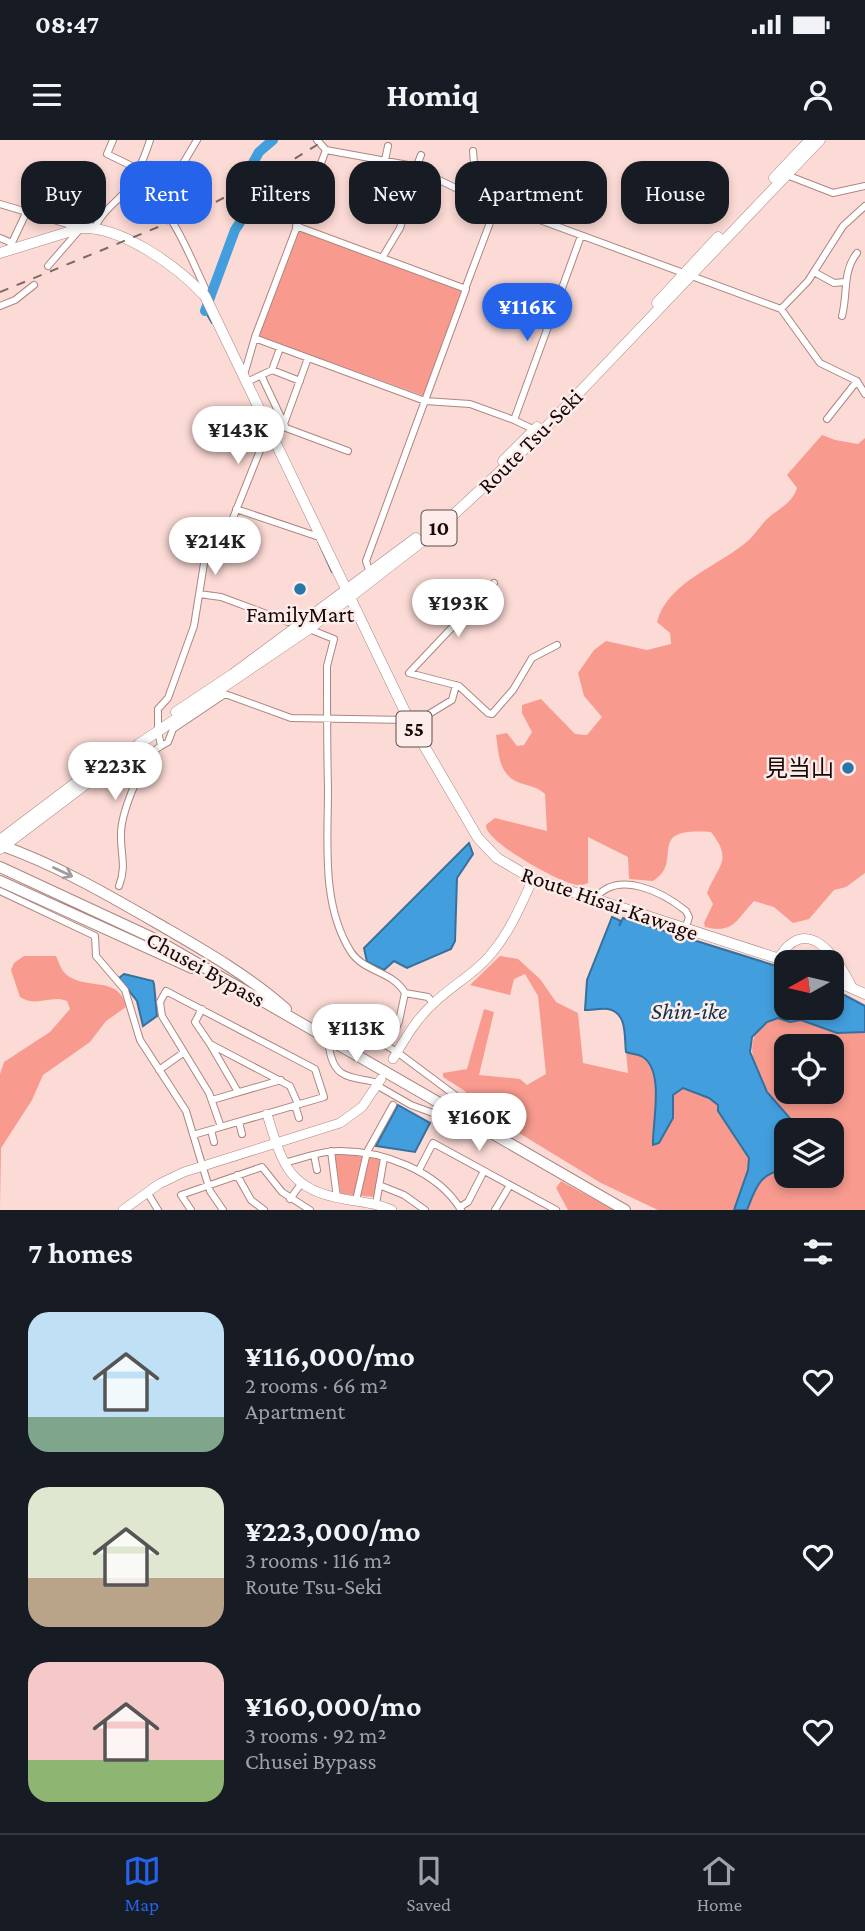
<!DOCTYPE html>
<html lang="en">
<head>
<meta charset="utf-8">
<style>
	body { margin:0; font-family:"Crimson Pro","Noto Sans JP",serif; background:#242831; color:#f1f3f6; height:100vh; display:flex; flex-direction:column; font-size:26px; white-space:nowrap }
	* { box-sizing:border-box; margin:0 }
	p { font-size:23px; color:#9ea1a6 }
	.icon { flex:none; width:38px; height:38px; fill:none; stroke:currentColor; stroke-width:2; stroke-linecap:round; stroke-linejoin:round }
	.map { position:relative; height:1070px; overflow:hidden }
	.side { display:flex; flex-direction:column; background:#171b24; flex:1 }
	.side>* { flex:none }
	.top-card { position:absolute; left:21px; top:21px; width:824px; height:63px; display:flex; gap:14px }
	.needle { width:46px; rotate:262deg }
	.fabs { position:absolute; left:774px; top:810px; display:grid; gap:14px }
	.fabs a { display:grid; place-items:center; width:70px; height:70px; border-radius:14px; background:#171b24; box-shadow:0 4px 10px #0003; font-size:35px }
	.price { position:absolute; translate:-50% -60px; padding:0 16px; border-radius:24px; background:#fff; color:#222; font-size:23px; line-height:46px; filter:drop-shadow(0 2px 4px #0008) }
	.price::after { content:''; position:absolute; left:50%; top:42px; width:21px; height:16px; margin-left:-10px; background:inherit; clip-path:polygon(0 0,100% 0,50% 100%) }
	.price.on { background:#2563eb; color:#fff }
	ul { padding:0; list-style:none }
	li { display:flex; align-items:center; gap:21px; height:175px; padding:0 28px }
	li span { display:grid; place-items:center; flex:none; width:196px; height:140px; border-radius:21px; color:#555 }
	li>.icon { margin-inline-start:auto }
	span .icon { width:84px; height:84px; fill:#fffc; stroke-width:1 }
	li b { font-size:30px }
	h2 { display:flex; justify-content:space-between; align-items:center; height:84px; padding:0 28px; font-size:30px }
	.tag { padding:0 24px; border-radius:21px; background:#171b24; box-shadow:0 4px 10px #0003; font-size:24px; line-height:63px }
	.tag.on { background:#2563eb; color:#fff }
	.status { display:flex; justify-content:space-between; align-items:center; height:49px; padding:0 35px; background:#171b24; direction:ltr }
	.status svg { height:19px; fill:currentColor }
	header { display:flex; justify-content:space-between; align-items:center; height:91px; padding:0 28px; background:#171b24; font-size:32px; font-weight:700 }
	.dock { display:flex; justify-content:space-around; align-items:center; height:98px; border-top:2px solid #363941; background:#171b24; font-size:19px; color:#9ea1a6 }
	.dock a { display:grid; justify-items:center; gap:4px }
	.dock .on { color:#2563eb }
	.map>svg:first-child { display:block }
	.green { fill:#f89a8e; fill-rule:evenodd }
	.water { fill:#429edc; stroke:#35719c; stroke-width:2 }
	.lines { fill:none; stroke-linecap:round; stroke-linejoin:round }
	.stream { stroke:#35719c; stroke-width:2 }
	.river { stroke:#429edc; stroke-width:10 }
	.street-casing { stroke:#ad8680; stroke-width:8 }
	.secondary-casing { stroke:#ad8680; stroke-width:10 }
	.primary-casing { stroke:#ad8680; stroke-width:11 }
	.highway-casing { stroke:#ad8680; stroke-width:12 }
	.street { stroke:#fff; stroke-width:6 }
	.secondary { stroke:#fff; stroke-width:9 }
	.primary { stroke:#fff; stroke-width:10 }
	.highway { stroke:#fff; stroke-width:10 }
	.rail { stroke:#7f6865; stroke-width:2; stroke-dasharray:9 9; stroke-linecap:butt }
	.oneway { stroke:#a29c9c }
	.poi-dot { fill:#2976a9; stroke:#fdece9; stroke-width:2.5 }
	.labels { text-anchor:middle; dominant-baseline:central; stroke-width:5; stroke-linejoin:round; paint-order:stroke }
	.shield { fill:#fdece9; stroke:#5b4c4b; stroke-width:2 }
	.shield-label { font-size:21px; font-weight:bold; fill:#160807 }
	.street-label { font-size:23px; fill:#160807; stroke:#fdece9 }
	.poi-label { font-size:23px; fill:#160807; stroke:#fdece9 }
	.water-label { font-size:24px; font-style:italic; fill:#0d344d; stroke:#fdece9 }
</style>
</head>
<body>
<div class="status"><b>08:47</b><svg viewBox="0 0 49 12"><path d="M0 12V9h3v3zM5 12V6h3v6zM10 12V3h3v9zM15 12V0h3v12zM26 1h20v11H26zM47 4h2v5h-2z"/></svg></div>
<header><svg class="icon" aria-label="menu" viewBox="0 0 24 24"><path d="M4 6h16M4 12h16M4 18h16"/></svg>Homiq<svg class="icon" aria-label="person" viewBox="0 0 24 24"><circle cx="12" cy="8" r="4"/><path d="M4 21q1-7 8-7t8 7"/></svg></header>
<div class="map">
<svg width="865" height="1070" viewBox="0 0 865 1070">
	<rect width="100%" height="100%" fill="#fcdad5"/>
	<path class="green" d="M300 91 460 149 461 152 424 256 261 197 259 194 296 92Z
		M822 295 835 300 858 304 865 298V733L846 747 834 750 809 779 793 783 774 767 754 761C736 780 734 794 705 787L704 783 713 764 707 753C717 726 734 721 711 692 642 687 686 721 653 741L629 739 628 717 588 697V743C585 744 581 746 577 745 560 743 484 701 486 685L495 678 547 691 545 654C538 647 529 646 520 643 498 635 499 614 496 595L507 593 517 606 524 605 532 592 522 573V565L541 559 575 594 587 595 602 577 584 556 578 533 594 510 606 501 647 510 671 504 670 493 657 482C667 442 721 425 749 400 756 393 761 385 767 379 778 369 793 363 797 348L787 335Z
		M24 816H56C58 820 60 827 63 831 81 853 120 833 126 867L106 881 90 902 43 935 32 960 1 1008 0 1068V934L4 922 50 892 70 869 67 861C50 854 37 868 20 857L11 830 14 823Z
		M500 816 518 819 540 839 556 862 578 873 583 923 628 933 626 912C631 914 638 914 642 917 662 930 655 983 653 1003 669 994 676 973 673 955L683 948 710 958 718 965 749 1018 748 1030 734 1070H658L601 1043 473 965 465 951 443 937V933L467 929 484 869 494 872 479 935 520 939 527 945 546 934 538 856 525 834 514 839 510 855 470 845Z
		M778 878 790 882 801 880 829 891 865 892V1070H747C755 1050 760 1030 786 1031V1036H801L805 1039 831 1036V990H794L795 984C769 960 723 895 778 878ZM786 906H831V952H786Z
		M336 1013 378 1019 381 1023 375 1057 341 1054 334 1016Z
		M561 1041 614 1070H568L556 1048Z"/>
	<path class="water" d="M469 703 473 714 457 738 455 801 451 809 407 828 394 821 384 830 367 822 364 808Z
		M612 777 621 781 619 786 623 778 786 829V868H831V848L865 866V892L837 893 801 880 790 882 778 878 767 882 752 897 750 912 767 952 795 984 794 990H786V1031C760 1030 755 1050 747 1070H734L748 1030 749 1018 718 971V965L709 958 683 948 673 955V978L659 1003 653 1005C652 984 665 932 643 917 638 914 631 914 626 912 624 897 628 873 608 869 601 868 592 870 585 870L587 840Z
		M124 834 153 841 154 844 157 876 143 886 137 861 119 838Z
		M398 965 430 983 415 1012 376 1006Z"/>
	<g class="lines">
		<path class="stream" d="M205 171 212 183
			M318 401 332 432"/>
		<path class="river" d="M205 171 235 90 254 61 248 32 259 12 273 0"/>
		<g class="street-casing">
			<path id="street" d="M113 0 107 14 138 29
				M317 0 326 10 408 25 464 52 781 169 820 223 857 241 865 254
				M385 20 388 6
				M416 28 421 15
				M784 34 833 53 865 46
				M131 42C171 61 187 111 205 148L204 154
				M464 52 474 23 473 11
				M0 64 81 88 48 126
				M159 64 197 0
				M296 86 466 149 366 421 370 433
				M95 88C101 73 112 66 123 54 136 38 144 19 150 0
				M0 98 12 103
				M9 109 27 71
				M382 118 400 88 418 29
				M814 132 834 143 845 142
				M465 149 497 64
				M0 166 15 160 34 145
				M781 169 808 141 843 86 865 66
				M842 176C848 154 842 132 857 113
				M257 199 425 261 470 264 514 280
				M272 230 300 241
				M244 235 255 197 326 10
				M261 235 286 288 348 311
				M247 242 272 230 280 208
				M827 279 857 241
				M269 288 231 383 206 411 194 486 168 558 158 569V591L161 606 168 602 173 589 225 554 291 578 409 580
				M535 290 514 280 581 96
				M272 294 284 284 308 218
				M236 369 322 398
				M494 443 409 533 459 546 488 573 492 574 513 550 532 518 557 505
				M199 454 221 457 288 482
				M309 489 334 499 327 526C327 567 327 608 328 649 328 702 321 765 351 812 365 833 393 831 405 853L428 857 433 863
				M411 585 452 560 456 545
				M119 746C127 726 120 713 121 692 122 672 143 615 161 606
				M0 751 95 796 96 816 125 850 140 900 186 971 210 1051 223 1070
				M594 760C617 728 664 753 686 771L689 777 685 790
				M202 869 195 882 210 904
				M319 893 354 886 397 912 460 959 468 982 463 984 411 965 378 946
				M391 900 399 881 405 853
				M329 907C334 941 351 936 379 943
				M159 930 183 913
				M238 952 210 904 290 946 298 964
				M212 960 281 940
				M295 965 299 978
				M239 982 242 994
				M211 990 214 1002
				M193 995 324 957 315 929 166 851 160 862 162 876 209 953 221 987
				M331 1011 337 1058
				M314 1015 317 1030
				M284 1023C301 1019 320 1011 337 1011 382 1010 438 1031 461 1070
				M419 1030 433 1003 556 1070
				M237 1035 251 1060 264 1070
				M379 1045 404 1055 425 1070
				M147 1052 158 1070
				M357 1056 367 1012 393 965
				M290 1059 301 1044
				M376 1064 384 1018
				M460 1067 468 1062 484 1031
				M191 1070 181 1055 262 1027 282 1052 310 1070
				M495 1070 510 1045"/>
		</g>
		<g class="secondary-casing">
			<path id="secondary" d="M778 819C807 771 838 819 852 847
				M393 919C405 899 416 879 434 863 452 845 475 834 491 814 510 792 521 765 533 739
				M267 974C282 1023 288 1050 344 1059 360 1062 377 1063 392 1070
				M123 1070 159 1044 184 1032 340 983 362 967 381 939"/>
		</g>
		<g class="primary-casing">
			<path id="primary" d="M774 38 810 0
				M0 113 81 88C122 86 178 127 205 156L409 580 478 698 497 718 533 739 789 822
				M657 163 718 97
				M503 321 537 287
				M176 572 233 534 416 398
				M0 700 111 616
				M0 709 139 604 309 489 438 389 532 302 820 0
				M831 839 865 854"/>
		</g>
		<g class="highway-casing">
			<path id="highway" d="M0 705C57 725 110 756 162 786 205 811 249 836 286 869
				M0 727 155 799 625 1070
				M0 741 192 828"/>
		</g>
		<use href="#street" class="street"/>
		<use href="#secondary" class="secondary"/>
		<use href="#primary" class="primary"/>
		<use href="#highway" class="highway"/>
		<path class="rail" d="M0 152 202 69 270 34 325 0"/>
	</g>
	<defs><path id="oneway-shaft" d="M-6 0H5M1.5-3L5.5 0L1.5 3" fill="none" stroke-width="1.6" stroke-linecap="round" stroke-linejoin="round" transform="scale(1.75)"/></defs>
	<use class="oneway" href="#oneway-shaft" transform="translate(63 732) rotate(25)"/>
	<g class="poi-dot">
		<circle cx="300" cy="449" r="7"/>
		<circle cx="848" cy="628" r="7"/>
	</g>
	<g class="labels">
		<g class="shield">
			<rect x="421.5" y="370.5" width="35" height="35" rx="5"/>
			<rect x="396.5" y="571.5" width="35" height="35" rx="5"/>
		</g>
		<g class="shield-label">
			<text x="439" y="388">10</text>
			<text x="414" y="589">55</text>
		</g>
		<g class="street-label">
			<text transform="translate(530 301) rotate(-45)">Route Tsu-Seki</text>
			<text transform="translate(610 763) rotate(19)">Route Hisai-Kawage</text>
			<text transform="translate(206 829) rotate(29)">Chusei Bypass</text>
		</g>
		<g class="poi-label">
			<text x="300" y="474">FamilyMart</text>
			<text x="834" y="628" text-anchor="end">見当山</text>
		</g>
		<g class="water-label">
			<text x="689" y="870">Shin-ike</text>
		</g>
	</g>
</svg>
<div class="fabs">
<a><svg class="needle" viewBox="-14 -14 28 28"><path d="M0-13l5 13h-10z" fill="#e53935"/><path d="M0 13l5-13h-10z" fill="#9ea1a6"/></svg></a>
<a><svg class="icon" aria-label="locate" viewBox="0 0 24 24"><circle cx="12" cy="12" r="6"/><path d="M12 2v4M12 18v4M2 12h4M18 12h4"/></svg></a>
<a><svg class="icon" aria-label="layers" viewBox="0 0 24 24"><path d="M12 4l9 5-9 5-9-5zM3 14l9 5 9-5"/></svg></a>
</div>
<b class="price on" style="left:527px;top:203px">¥116K</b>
<b class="price" style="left:238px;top:326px">¥143K</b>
<b class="price" style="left:215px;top:437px">¥214K</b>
<b class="price" style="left:458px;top:499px">¥193K</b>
<b class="price" style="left:115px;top:662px">¥223K</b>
<b class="price" style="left:356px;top:924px">¥113K</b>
<b class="price" style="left:479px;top:1013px">¥160K</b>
<div class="top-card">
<a class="tag">Buy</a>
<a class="tag on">Rent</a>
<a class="tag">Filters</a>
<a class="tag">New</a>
<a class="tag">Apartment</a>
<a class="tag">House</a>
</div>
</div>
<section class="side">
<h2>7 homes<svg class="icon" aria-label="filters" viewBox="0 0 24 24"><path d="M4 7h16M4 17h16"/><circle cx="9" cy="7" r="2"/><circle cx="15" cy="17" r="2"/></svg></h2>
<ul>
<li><span style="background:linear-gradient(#bfe0f5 75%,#7fa58c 0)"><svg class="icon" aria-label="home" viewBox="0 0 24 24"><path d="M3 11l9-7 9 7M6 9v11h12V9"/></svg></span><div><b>¥116,000/mo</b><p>2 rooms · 66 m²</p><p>Apartment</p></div><svg class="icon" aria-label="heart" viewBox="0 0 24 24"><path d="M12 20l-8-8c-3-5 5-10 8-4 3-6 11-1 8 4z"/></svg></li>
<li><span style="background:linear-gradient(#dfe7d0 65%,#b9a48a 0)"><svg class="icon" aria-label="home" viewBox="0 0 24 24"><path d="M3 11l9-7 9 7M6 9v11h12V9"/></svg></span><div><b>¥223,000/mo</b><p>3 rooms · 116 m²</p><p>Route Tsu-Seki</p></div><svg class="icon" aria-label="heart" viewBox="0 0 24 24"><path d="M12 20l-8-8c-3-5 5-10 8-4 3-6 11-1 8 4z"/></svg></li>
<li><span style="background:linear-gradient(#f6c9c9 70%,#8fb573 0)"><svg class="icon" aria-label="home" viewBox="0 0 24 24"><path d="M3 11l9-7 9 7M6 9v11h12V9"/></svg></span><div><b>¥160,000/mo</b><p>3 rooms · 92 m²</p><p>Chusei Bypass</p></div><svg class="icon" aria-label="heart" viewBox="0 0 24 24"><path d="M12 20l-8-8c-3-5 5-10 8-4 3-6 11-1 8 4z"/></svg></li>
</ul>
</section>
<nav class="dock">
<a class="on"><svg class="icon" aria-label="map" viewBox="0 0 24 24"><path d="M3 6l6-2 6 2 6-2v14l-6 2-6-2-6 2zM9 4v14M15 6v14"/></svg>Map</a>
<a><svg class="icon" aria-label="saved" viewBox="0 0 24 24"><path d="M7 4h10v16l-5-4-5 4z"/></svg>Saved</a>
<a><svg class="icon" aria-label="home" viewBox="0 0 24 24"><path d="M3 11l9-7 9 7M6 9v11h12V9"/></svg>Home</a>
</nav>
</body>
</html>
